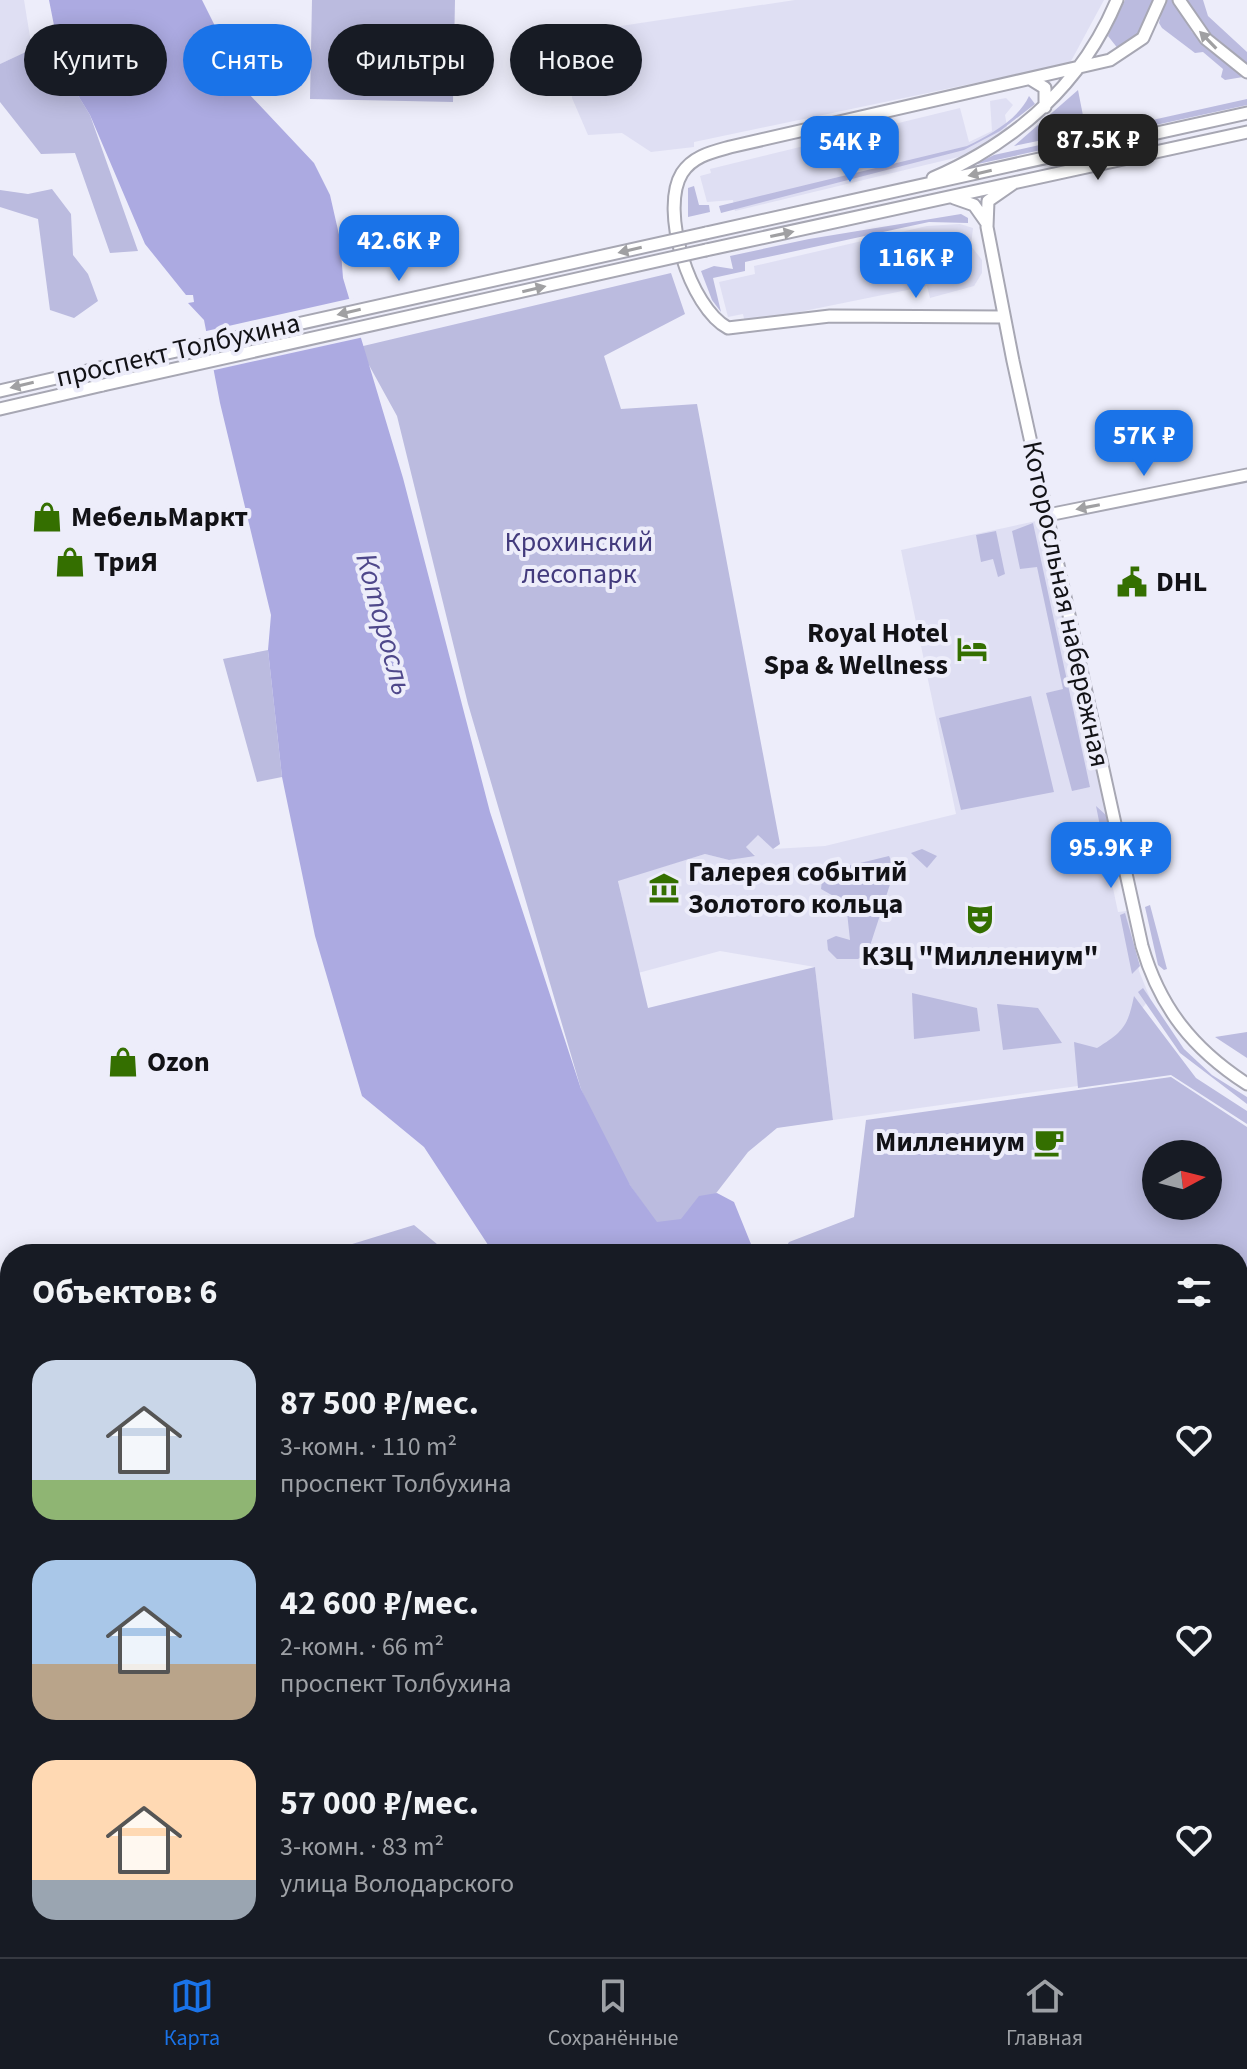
<!DOCTYPE html>
<html lang="ru">
<head>
<meta charset="utf-8">
<style>
	body { margin:0; font-family:"Source Sans 3",sans-serif; background:#242831; color:#f1f3f6; height:100vh; display:flex; flex-direction:column; font-size:30px; white-space:nowrap }
	* { box-sizing:border-box; margin:0 }
	p { font-size:26px; color:#9ea1a6 }
	.icon { flex:none; width:44px; height:44px; fill:none; stroke:currentColor; stroke-width:2; stroke-linecap:round; stroke-linejoin:round }
	.map { position:relative; flex:1; overflow:hidden }
	.drawer { position:absolute; left:0px; top:1244px; width:1248px; height:714px; display:flex; flex-direction:column; background:#171b24; border-radius:32px 32px 0 0; box-shadow:0 4px 20px #0003 }
	.drawer>* { flex:none }
	.hud { position:absolute; left:24px; top:24px; width:800px; height:72px; display:flex; gap:16px }
	.needle { width:52px; rotate:83deg }
	.controls { position:absolute; left:1142px; top:1140px; display:grid; gap:16px }
	.controls a { display:grid; place-items:center; width:80px; height:80px; border-radius:50%; background:#171b24; box-shadow:0 4px 20px #0003; font-size:40px }
	.price { position:absolute; translate:-50% -68px; padding:0 18px; border-radius:16px; background:#1a73e8; color:#fff; font-size:26px; line-height:52px; filter:drop-shadow(0 2px 4px #0008) }
	.price::after { content:''; position:absolute; left:50%; top:48px; width:24px; height:18px; margin-left:-12px; background:inherit; clip-path:polygon(0 0,100% 0,50% 100%) }
	.price.selected { background:#222; color:#fff }
	ul { padding:0; list-style:none }
	li { display:flex; align-items:center; gap:24px; height:200px; padding:0 32px }
	li span { display:grid; place-items:center; flex:none; width:224px; height:160px; border-radius:24px; color:#555 }
	li>.icon { margin-inline-start:auto }
	span .icon { width:96px; height:96px; fill:#fffc; stroke-width:1 }
	li b { font-size:34px }
	h2 { display:flex; justify-content:space-between; align-items:center; height:96px; padding:0 32px; font-size:34px }
	.chip { padding:0 28px; border-radius:36px; background:#171b24; box-shadow:0 4px 20px #0003; font-size:28px; line-height:72px }
	.chip.selected { background:#1a73e8; color:#fff }
	.dock { display:flex; justify-content:space-around; align-items:center; height:112px; border-top:2px solid #363941; background:#171b24; font-size:22px; color:#9ea1a6 }
	.dock a { display:grid; justify-items:center; gap:4px }
	.dock .selected { color:#1a73e8 }
	.map>svg:first-child { display:block }
	.built { fill:#dfdff3 }
	.green { fill:#bbbbdf; fill-rule:evenodd }
	.water { fill:#acaae1 }
	.pier { fill:#ededfa }
	.lines { fill:none; stroke-linecap:round; stroke-linejoin:round }
	.stream { stroke:#acaae1; stroke-width:3 }
	.secondary-casing { stroke:#a7a7b3; stroke-width:15 }
	.secondary { stroke:#fff; stroke-width:11 }
	.secondary-bridge-casing { stroke:#a7a7b3; stroke-width:15; stroke-linecap:butt }
	.secondary-bridge { stroke:#fff; stroke-width:11 }
	.oneway { fill:#a0a0a2 }
	.labels { text-anchor:middle; dominant-baseline:central; stroke-width:8; stroke-linejoin:round; paint-order:stroke }
	.street-label { font-size:28px; fill:#121216; stroke:#ededfa }
	.poi-label { font-size:28px; font-weight:bold; fill:#121216; stroke:#ededfa; text-anchor:start }
	.park-label { font-size:28px; fill:#433b7d; stroke:#ededfa }
	.water-label { font-size:30px; font-style:italic; fill:#4f488b; stroke:#ededfa }
</style>
</head>
<body>
<div class="map">
<svg width="1247" height="1957" viewBox="0 0 1247 1957">
	<rect width="100%" height="100%" fill="#ededfa"/>
	<path class="built" d="M0 0H24L32 49 0 64Z
		M795 0H1104L1070 63 694 142V147L651 152 622 133 588 135 572 98 567 34Z
		M1006 98 1013 105 1005 115 1008 132 971 154 735 211 733 200 707 202 700 176 711 173 710 169 960 108 969 142 992 131 990 101Z
		M960 224 973 228 971 246 982 260V273L974 286 930 298 927 286 745 323 743 314 728 317 719 282 755 274 754 266 927 226Z
		M1041 520 1112 838 1103 841 1118 912 1127 911 1139 971 1150 998 1085 1085 833 1120 815 967 720 951 638 973 618 880 705 854 729 860 755 855 746 847 758 834 773 849 825 846 956 814 901 550Z
		M10 1410V1537L0 1502V1414Z
		M10 1708V1891L0 1795V1712Z
		M24 1948H93L95 1957H27Z
		M427 1948H529V1957H430Z"/>
	<path class="green" d="M312 0H455L453 102 310 99Z
		M1125 0H1155L1146 26 1119 50 1108 36Z
		M1164 0H1173L1192 32 1243 77 1225 80 1221 77 1223 69 1203 52 1195 53 1162 28 1159 23Z
		M1185 0H1203L1208 16 1247 52V67L1211 38Z
		M32 49 63 71 90 115 138 251 110 253 75 153 41 154 0 102V64Z
		M1078 90 1086 131 1014 146Z
		M1029 96 1035 104 1000 131 964 150 721 213 719 206 967 146C989 135 1018 120 1029 96Z
		M1247 99V105L973 165 994 155Z
		M694 186 699 205H709L710 212 688 217V188Z
		M52 189 71 214 73 255 88 274 98 301 74 318 50 310 38 219 0 207V190L28 194Z
		M961 214 968 218V223L929 222 745 262V271L713 278 721 312 712 300 701 271 714 266 733 269 730 256 809 239Z
		M671 273 685 314 604 356 621 409 697 404 780 844 773 849 758 835 746 847 755 856 729 860 705 854 618 881 648 1008 815 967 833 1120 777 1128 748 1152 693 1223 660 1228 610 1157 581 1089 468 704 397 416 359 347Z
		M1033 523 1090 787 1072 791 1046 693 1063 689 1037 567 1020 569 1012 531Z
		M996 531 1005 574 998 577 993 559 981 562 976 535Z
		M268 650 282 777 257 782 223 659Z
		M1031 696 1054 792 961 810 939 718Z
		M1096 806 1107 816 1112 838 1103 841Z
		M922 849 937 856 927 868 911 853Z
		M889 856 895 869 868 952 858 959H837L828 950 827 940 836 936 850 940 846 903 821 889 823 872Z
		M1150 905 1167 969 1164 970 1158 965 1145 907Z
		M1125 913 1140 966 1132 974 1120 915Z
		M1143 988 1184 1049 1212 1075 1247 1097V1104L1180 1053 1138 992Z
		M912 993 977 1008 980 1031 914 1039Z
		M1134 996 1196 1078 1247 1111V1124L1171 1075 1078 1088 1074 1042 1097 1048C1123 1032 1128 1026 1134 996Z
		M997 1004 1038 1008 1062 1043 1003 1050Z
		M1247 1032V1058L1215 1037Z
		M1171 1077 1247 1127V1331L1238 1329V1254H782L789 1242 854 1217 866 1120ZM1156 1154H1208V1206H1156Z
		M414 1225 449 1254H351L349 1245Z
		M1238 1862 1247 1878V1957H944L952 1948H1238Z
		M537 1948H588L570 1957H539Z
		M671 1948H922L920 1957H675Z"/>
	<path class="water" d="M49 0H202L249 94 314 163 330 195 340 239 343 278 403 478 490 812 581 1089 630 1185 657 1222 681 1219 699 1196 717 1193 734 1202 755 1254H494L424 1147 362 1096 315 936 282 777 268 650 271 615 220 403 204 320 188 303 194 302 193 295H186L145 244 90 115 63 71Z
		M1247 1441V1878L1238 1862V1443Z
		M922 1948H952L944 1957H920Z"/>
	<path class="pier" d="M353 298 364 337 210 371 202 332Z"/>
	<g class="lines">
		<path class="stream" d="M887 1948 907 1950 920 1957"/>
		<g class="secondary-casing">
			<path id="secondary" d="M1179 0 1206 39 1247 72
				M1032 80 1045 88V107
				M933 178C1016 142 1082 84 1117 0
				M1014 183 988 201 987 227 1013 361 1142 946C1160 1008 1193 1049 1247 1084
				M954 198 974 205 986 222
				M706 233 1247 113
				M706 250 1247 132
				M1004 317 830 316 728 328C690 308 659 210 682 173 693 156 712 152 730 147L1110 60 1143 38 1160 0
				M0 391 100 368
				M0 409 103 385
				M1048 515 1247 475
				M0 1605 10 1637
				M110 1948 113 1957"/>
		</g>
		<use href="#secondary" class="secondary"/>
		<g class="secondary-bridge-casing">
			<path id="secondary-bridge" d="M100 368 706 233
				M103 385 706 250"/>
		</g>
		<use href="#secondary-bridge" class="secondary-bridge"/>
	</g>
	<defs><path id="oneway-solid" d="M-6-.8H1V-3.2L6.5 0L1 3.2V.8H-6Z" transform="scale(2)"/></defs>
	<g class="oneway">
		<use href="#oneway-solid" transform="translate(1208 40) rotate(-134)"/>
		<use href="#oneway-solid" transform="translate(980 173) rotate(167)"/>
		<use href="#oneway-solid" transform="translate(782 234) rotate(-12)"/>
		<use href="#oneway-solid" transform="translate(630 250) rotate(167)"/>
		<use href="#oneway-solid" transform="translate(534 289) rotate(-13)"/>
		<use href="#oneway-solid" transform="translate(349 312) rotate(167)"/>
		<use href="#oneway-solid" transform="translate(22 385) rotate(167)"/>
		<use href="#oneway-solid" transform="translate(1088 507) rotate(169)"/>
	</g>
	<defs>
		<g id="shop-bare" transform="scale(2.4)"><path d="M-5-2.5h2.3a2.7 3.5 0 0 1 5.4 0H5L5.5 6h-11ZM-1.5-2.5h3a1.5 2.3 0 0 0-3 0Z" fill="#346f00" stroke="#ededfa" stroke-width="2.5" paint-order="stroke"/></g>
		<g id="civic-bare" transform="scale(2.4)"><path d="M-.6-6.5H3V-4.5H.6V-3L4-1V1h2V6H-6V1h2V-1L-.6-3ZM-1.2 2.5V6h2.4V2.5Z" fill="#346f00" stroke="#ededfa" stroke-width="2.5" paint-order="stroke"/></g>
		<g id="hotel-bare" transform="scale(2.4)"><path d="M-6-4.5h1.5V1H6V5H4.5V3h-9V5H-6ZM-4 0a1.8 1.8 0 1 1 3.6 0ZM.5 0V-2.5h3Q6-2.5 6 0Z" fill="#346f00" stroke="#ededfa" stroke-width="2.5" paint-order="stroke"/></g>
		<g id="museum-bare" transform="scale(2.4)"><path d="M0-6L6-3V-2H-6V-3ZM-5-1h2V3h-2ZM-1-1h2V3h-2ZM3-1h2V3H3ZM-6 4H6V6H-6Z" fill="#346f00" stroke="#ededfa" stroke-width="2.5" paint-order="stroke"/></g>
		<g id="theatre-bare" transform="scale(2.4)"><path d="M-5-5.5Q0-4 5-5.5V0Q5 5 0 6Q-5 5-5 0ZM-3.3-2.5H-1v1.5H-3.3ZM1-2.5H3.3v1.5H1ZM-2.8 1Q0 5.5 2.8 1Z" fill="#346f00" stroke="#ededfa" stroke-width="2.5" paint-order="stroke"/></g>
		<g id="cafe-bare" transform="scale(2.4)"><path d="M-5.5-4.5H6V0H3Q3 3.5 0 3.5H-2.5Q-5.5 3.5-5.5 0ZM3-3.2v2h1.7v-2ZM-6 4.5H4V6H-6Z" fill="#346f00" stroke="#ededfa" stroke-width="2.5" paint-order="stroke"/></g>
	</defs>
	<g fill-rule="evenodd">
		<use href="#shop-bare" x="47" y="517"/>
		<use href="#shop-bare" x="70" y="562"/>
		<use href="#civic-bare" x="1132" y="582"/>
		<use href="#hotel-bare" x="972" y="649"/>
		<use href="#museum-bare" x="664" y="888"/>
		<use href="#theatre-bare" x="980" y="919"/>
		<use href="#shop-bare" x="123" y="1062"/>
		<use href="#cafe-bare" x="1049" y="1142"/>
	</g>
	<g class="labels">
		<g class="street-label">
			<text transform="translate(178 350) rotate(-13)">проспект Толбухина</text>
			<text transform="translate(1066 604) rotate(78)">Которосльная набережная</text>
		</g>
		<g class="poi-label">
			<text x="71" y="517">МебельМаркт</text>
			<text x="94" y="562">ТриЯ</text>
			<text x="1156" y="582">DHL</text>
			<text x="948" y="633" text-anchor="end">Royal Hotel<tspan x="948" dy="32">Spa &amp; Wеllness</tspan></text>
			<text x="688" y="872">Галерея событий<tspan x="688" dy="32">Золотого кольца</tspan></text>
			<text x="980" y="956" text-anchor="middle">КЗЦ "Миллениум"</text>
			<text x="147" y="1062">Ozon</text>
			<text x="1025" y="1142" text-anchor="end">Миллениум</text>
		</g>
		<g class="park-label">
			<text x="579" y="542">Крохинский<tspan x="579" dy="32">лесопарк</tspan></text>
		</g>
		<g class="water-label">
			<text transform="translate(384 624) rotate(75)">Которосль</text>
		</g>
	</g>
</svg>
<div class="controls">
<a><svg class="needle" viewBox="-14 -14 28 28"><path d="M0-13l5 13h-10z" fill="#e53935"/><path d="M0 13l5-13h-10z" fill="#9ea1a6"/></svg></a>
</div>
<b class="price selected" style="left:1098px;top:182px">87.5K ₽</b>
<b class="price" style="left:850px;top:184px">54K ₽</b>
<b class="price" style="left:399px;top:283px">42.6K ₽</b>
<b class="price" style="left:916px;top:300px">116K ₽</b>
<b class="price" style="left:1144px;top:478px">57K ₽</b>
<b class="price" style="left:1111px;top:890px">95.9K ₽</b>
<div class="hud">
<a class="chip">Купить</a>
<a class="chip selected">Снять</a>
<a class="chip">Фильтры</a>
<a class="chip">Новое</a>
</div>
<section class="drawer">
<h2>Объектов: 6<svg class="icon" aria-label="filters" viewBox="0 0 24 24"><path d="M4 7h16M4 17h16"/><circle cx="9" cy="7" r="2"/><circle cx="15" cy="17" r="2"/></svg></h2>
<ul>
<li><span style="background:linear-gradient(#c9d6e8 75%,#8fb573 0)"><svg class="icon" aria-label="home" viewBox="0 0 24 24"><path d="M3 11l9-7 9 7M6 9v11h12V9"/></svg></span><div><b>87 500 ₽/мес.</b><p>3-комн. · 110 m²</p><p>проспект Толбухина</p></div><svg class="icon" aria-label="heart" viewBox="0 0 24 24"><path d="M12 20l-8-8c-3-5 5-10 8-4 3-6 11-1 8 4z"/></svg></li>
<li><span style="background:linear-gradient(#a9c7e8 65%,#b9a48a 0)"><svg class="icon" aria-label="home" viewBox="0 0 24 24"><path d="M3 11l9-7 9 7M6 9v11h12V9"/></svg></span><div><b>42 600 ₽/мес.</b><p>2-комн. · 66 m²</p><p>проспект Толбухина</p></div><svg class="icon" aria-label="heart" viewBox="0 0 24 24"><path d="M12 20l-8-8c-3-5 5-10 8-4 3-6 11-1 8 4z"/></svg></li>
<li><span style="background:linear-gradient(#ffd9b3 75%,#9aa5b1 0)"><svg class="icon" aria-label="home" viewBox="0 0 24 24"><path d="M3 11l9-7 9 7M6 9v11h12V9"/></svg></span><div><b>57 000 ₽/мес.</b><p>3-комн. · 83 m²</p><p>улица Володарского</p></div><svg class="icon" aria-label="heart" viewBox="0 0 24 24"><path d="M12 20l-8-8c-3-5 5-10 8-4 3-6 11-1 8 4z"/></svg></li>
</ul>
</section>
</div>
<nav class="dock">
<a class="selected"><svg class="icon" aria-label="map" viewBox="0 0 24 24"><path d="M3 6l6-2 6 2 6-2v14l-6 2-6-2-6 2zM9 4v14M15 6v14"/></svg>Карта</a>
<a><svg class="icon" aria-label="saved" viewBox="0 0 24 24"><path d="M7 4h10v16l-5-4-5 4z"/></svg>Сохранённые</a>
<a><svg class="icon" aria-label="home" viewBox="0 0 24 24"><path d="M3 11l9-7 9 7M6 9v11h12V9"/></svg>Главная</a>
</nav>
</body>
</html>
